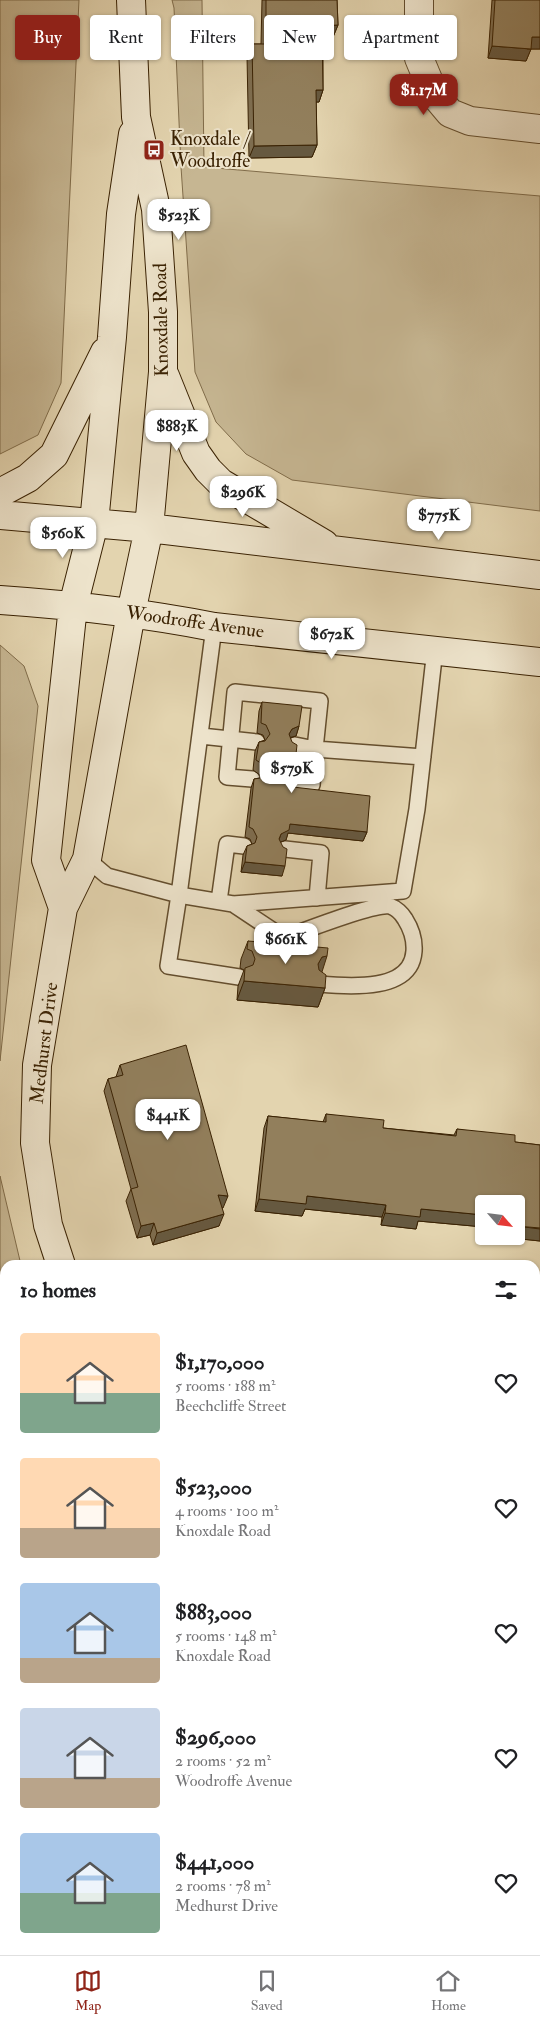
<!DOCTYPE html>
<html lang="en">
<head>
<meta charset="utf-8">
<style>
	body { margin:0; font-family:"IM FELL Double Pica",serif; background:#f2f2f2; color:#202124; height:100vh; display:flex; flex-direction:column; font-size:19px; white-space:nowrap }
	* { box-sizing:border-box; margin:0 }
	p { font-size:16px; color:#757577 }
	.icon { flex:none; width:28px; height:28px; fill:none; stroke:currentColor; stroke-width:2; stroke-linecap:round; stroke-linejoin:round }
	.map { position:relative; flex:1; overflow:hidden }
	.sheet { position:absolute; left:0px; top:1260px; width:540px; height:695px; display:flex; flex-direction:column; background:#fff; border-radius:15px 15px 0 0; box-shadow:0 1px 4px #0004 }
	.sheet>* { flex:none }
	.banner { position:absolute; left:15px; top:15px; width:510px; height:45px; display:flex; gap:10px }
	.needle { width:32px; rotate:118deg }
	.fabs { position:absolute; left:475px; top:1195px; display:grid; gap:10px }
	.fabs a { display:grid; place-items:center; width:50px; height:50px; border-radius:5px; background:#fff; box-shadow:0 1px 4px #0004; font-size:25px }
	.price { position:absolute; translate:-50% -42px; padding:0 11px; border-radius:10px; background:#fff; color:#222; font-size:16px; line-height:32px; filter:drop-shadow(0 1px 2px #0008) }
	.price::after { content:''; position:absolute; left:50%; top:30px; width:15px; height:11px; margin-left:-8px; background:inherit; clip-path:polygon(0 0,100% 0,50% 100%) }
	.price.active { background:#8f2418; color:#fff }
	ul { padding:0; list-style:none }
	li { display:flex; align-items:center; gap:15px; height:125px; padding:0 20px }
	li span { display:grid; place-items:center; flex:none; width:140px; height:100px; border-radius:5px; color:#555 }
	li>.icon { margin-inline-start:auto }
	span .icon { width:60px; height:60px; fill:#fffc; stroke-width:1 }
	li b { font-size:21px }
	h2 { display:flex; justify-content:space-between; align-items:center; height:60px; padding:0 20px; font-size:21px }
	.chip { padding:0 18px; border-radius:5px; background:#fff; box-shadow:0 1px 4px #0004; font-size:18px; line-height:45px }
	.chip.active { background:#8f2418; color:#fff }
	.tab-bar { display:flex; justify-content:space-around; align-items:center; height:70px; border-top:1px solid #e0e0e0; background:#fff; font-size:14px; color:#757577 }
	.tab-bar a { display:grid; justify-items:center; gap:2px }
	.tab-bar .active { color:#8f2418 }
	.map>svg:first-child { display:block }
	.grass { fill:#c6b692; stroke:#806c4a }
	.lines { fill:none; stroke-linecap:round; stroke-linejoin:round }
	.lane-casing { stroke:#644e2e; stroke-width:18 }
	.street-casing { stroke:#644e2e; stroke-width:30 }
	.secondary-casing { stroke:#3a2203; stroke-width:30 }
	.lane { stroke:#ede3cb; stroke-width:15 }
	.street { stroke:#ede3cb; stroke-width:28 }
	.secondary { stroke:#ede3cb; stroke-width:28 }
	.wall { fill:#7e6d4f; stroke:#3a2203 }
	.shaded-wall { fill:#665940; stroke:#3a2203 }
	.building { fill:#927f5c; stroke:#3a2203 }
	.labels { text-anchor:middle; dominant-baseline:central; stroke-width:4; stroke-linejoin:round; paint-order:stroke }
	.poi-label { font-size:19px; fill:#3a2203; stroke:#ede3cb; text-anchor:start }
	.street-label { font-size:19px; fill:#3a2203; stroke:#ede3cb }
</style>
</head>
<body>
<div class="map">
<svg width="540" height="1955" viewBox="0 0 540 1955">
	<rect width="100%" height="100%" fill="#e3d4af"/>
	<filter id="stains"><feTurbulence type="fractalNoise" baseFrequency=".004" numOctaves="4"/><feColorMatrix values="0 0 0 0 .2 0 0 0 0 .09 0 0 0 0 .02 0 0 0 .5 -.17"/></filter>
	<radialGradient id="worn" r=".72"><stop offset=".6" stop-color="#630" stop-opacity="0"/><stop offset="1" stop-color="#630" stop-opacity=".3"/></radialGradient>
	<path class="grass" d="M0 0H79L61 383 38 435 0 454Z
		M172 0H202L204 167 540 196V511L292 480 246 454 216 422 195 372 181 167 174 8Z
		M0 645 24 666 38 706 0 1061Z
		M0 1176 21 1265H5V1326L0 1327Z"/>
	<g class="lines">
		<g class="lane-casing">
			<path id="lane" d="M201 736 257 742
				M252 779 227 777 235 692 320 701 315 749 295 745
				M291 782 312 785 315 749 423 757
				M285 849 321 853 317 898
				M87 859 107 876 179 895 214 627
				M219 901 227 844 244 846
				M233 904 284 938C304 931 374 903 390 906 396 908 402 914 405 919 417 938 420 966 396 978 377 988 341 986 320 984
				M239 977 168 966 179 895 233 904 403 891 417 809 435 649"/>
		</g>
		<g class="street-casing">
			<path id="street" d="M419 0V58L434 94 450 113 470 121 540 129
				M535 1336 540 1337"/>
		</g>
		<g class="secondary-casing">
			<path id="secondary" d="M165 376 196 453 208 470 221 483 324 544
				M0 493 28 478 54 455 105 352
				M0 515 149 528 540 575
				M0 600C72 605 143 613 214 627L540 662
				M63 908 46 860 73 606 94 523 112 337 121 214 133 134
				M61 1265 48 1225 35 1143 37 1065 63 908 87 859 131 613 149 528 163 372V312L156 209 136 117 131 0
				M266 1950 267 1955"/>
		</g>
		<use href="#lane" class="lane"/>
		<use href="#street" class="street"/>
		<use href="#secondary" class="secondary"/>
	</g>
	<path class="wall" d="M262 0H337L338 25 333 37 323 38V90L319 102H316L317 145 312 157 249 158 247 56 252 44H261Z
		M492 0H540V49H531L526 61 488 58Z
		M262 702 299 726 296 736 290 738 292 773 286 775 293 787 367 832 363 841 288 833 286 840 280 842 282 876 241 872 243 855 247 846 252 844 250 839 245 837 251 788 254 779 260 778 261 777 260 775 253 770 255 751 259 742 265 740 263 735 257 733 259 711Z
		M248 941 322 972 325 988 318 1007 237 1000 238 986 244 970 240 968 241 959Z
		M120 1065 223 1208H222L219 1226 153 1245 150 1235 137 1238 126 1201 131 1189 104 1091 108 1079 116 1077Z
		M326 1114 383 1128 454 1135 457 1129 515 1142 540 1145V1241L512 1238V1236H516V1204H484V1227L418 1221 416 1229 381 1225 382 1217 305 1209 302 1216 255 1211 264 1128 268 1116 323 1122Z
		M540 1860V1907L535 1904V1869Z
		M338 1950H421L423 1955H340Z"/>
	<path class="shaded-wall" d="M338 25 333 37 318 38 322 26Z
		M532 37H540V49H527Z
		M492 46 531 49 526 61 488 58Z
		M316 90H323L319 102H312Z
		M317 145 312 157 249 158 254 146Z
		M299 726 296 736 288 738 289 734 292 729Z
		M295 763 292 773 284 776 287 766Z
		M290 824 367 832 363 841 288 833 286 840 278 843 281 834Z
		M245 862 285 866 282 876 241 872Z
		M327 956 321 975 311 983 318 964 322 957Z
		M244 981 325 988 318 1007 237 1000Z
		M218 1195 228 1196 223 1208 214 1207Z
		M307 1196 386 1205 382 1217 305 1209 302 1216 255 1211 259 1199Z
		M421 1209 484 1215V1227L418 1221 416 1229 381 1225 385 1213Z
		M224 1214 219 1226 153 1245 157 1233Z
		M154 1223 150 1235 137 1238 141 1226Z
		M516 1226 540 1229V1241L512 1238 513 1236H516Z
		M5 1474V1484L0 1486V1475Z
		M5 1674V1685L0 1687V1676Z
		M540 1803V1814L535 1815V1804Z
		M5 1804V1815L0 1816V1806Z
		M159 1950H184L183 1954 178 1955H142Z"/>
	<path class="building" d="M266 0H337L338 25 322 26 323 90H316L317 145 254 146 252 44H266Z
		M495 0H540V37H532L531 49 492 46Z
		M262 702 302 706 299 726 292 729 289 734 292 742 297 745 295 763 287 766 285 772 288 780 293 782V787L370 796 367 832 290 824 289 830 281 834 279 839 283 847 287 849 285 866 245 862 247 846 255 843 257 837 253 829 249 827 254 779 260 778 265 771 264 765 256 760 259 742 265 741 270 734 266 725 261 723Z
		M248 941 328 948 327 956 322 957 318 964 319 970 326 975 325 988 244 981 245 968 253 965 255 959 252 951 247 949Z
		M186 1045 228 1196 218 1195 224 1214 157 1233 154 1223 141 1226 131 1189 138 1187 108 1079 123 1075 120 1065Z
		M326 1114 384 1120 383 1128 456 1136 457 1129 515 1135V1142L540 1145V1228L516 1226 517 1218H516V1204H484V1215L421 1209 420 1217 385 1213 386 1205 307 1196 306 1204 259 1199 268 1116 326 1122Z
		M5 1341V1474L0 1475V1342Z
		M5 1615V1674L0 1676V1616Z
		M535 1701 540 1720V1803L535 1804Z
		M5 1737V1804L0 1806V1738Z
		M540 1860V1893L535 1890V1869Z
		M5 1933V1950H159L142 1955H0V1935Z
		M346 1950H421L423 1955H348Z"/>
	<defs>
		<g id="bus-square" transform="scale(1.125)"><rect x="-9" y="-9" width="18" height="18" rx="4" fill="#8f2418" stroke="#ede3cb"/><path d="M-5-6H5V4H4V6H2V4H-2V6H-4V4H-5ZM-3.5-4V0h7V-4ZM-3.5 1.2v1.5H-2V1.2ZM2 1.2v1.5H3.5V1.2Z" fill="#fff"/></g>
	</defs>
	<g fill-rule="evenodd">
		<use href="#bus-square" x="154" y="150"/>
	</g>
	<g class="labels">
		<g class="poi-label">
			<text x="170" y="139">Knoxdale /<tspan x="170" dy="22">Woodroffe</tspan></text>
		</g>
		<g class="street-label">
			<text transform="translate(161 320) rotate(-91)">Knoxdale Road</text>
			<text transform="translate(195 622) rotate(8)">Woodroffe Avenue</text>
			<text transform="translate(44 1043) rotate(-83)">Medhurst Drive</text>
		</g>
	</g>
	<rect width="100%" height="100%" filter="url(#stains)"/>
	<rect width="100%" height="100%" fill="url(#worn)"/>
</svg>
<div class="fabs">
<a><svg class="needle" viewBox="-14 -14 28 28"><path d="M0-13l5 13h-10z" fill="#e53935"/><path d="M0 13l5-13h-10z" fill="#757577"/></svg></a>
</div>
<b class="price active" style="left:424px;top:116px">$1.17M</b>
<b class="price" style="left:179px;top:241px">$523K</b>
<b class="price" style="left:177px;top:452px">$883K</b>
<b class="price" style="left:243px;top:518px">$296K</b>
<b class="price" style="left:439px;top:541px">$775K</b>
<b class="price" style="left:63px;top:559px">$560K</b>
<b class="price" style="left:332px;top:660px">$672K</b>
<b class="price" style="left:292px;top:794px">$579K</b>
<b class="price" style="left:286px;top:965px">$661K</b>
<b class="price" style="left:168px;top:1141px">$441K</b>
<div class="banner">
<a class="chip active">Buy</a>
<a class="chip">Rent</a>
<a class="chip">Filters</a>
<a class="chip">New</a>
<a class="chip">Apartment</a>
</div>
<section class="sheet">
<h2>10 homes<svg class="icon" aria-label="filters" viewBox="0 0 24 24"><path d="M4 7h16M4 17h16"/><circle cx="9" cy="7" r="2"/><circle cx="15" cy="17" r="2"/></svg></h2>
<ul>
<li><span style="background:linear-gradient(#ffd9b3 60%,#7fa58c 0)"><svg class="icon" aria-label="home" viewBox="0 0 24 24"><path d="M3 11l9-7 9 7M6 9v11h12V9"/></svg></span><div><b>$1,170,000</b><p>5 rooms · 188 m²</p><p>Beechcliffe Street</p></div><svg class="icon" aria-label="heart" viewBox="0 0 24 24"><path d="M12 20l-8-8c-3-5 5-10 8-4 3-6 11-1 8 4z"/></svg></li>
<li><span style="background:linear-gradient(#ffd9b3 70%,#b9a48a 0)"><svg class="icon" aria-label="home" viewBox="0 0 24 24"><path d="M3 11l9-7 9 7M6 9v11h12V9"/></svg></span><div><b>$523,000</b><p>4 rooms · 100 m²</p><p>Knoxdale Road</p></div><svg class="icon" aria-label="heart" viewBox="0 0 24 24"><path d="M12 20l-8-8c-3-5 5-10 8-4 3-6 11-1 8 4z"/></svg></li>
<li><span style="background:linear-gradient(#a9c7e8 75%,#b9a48a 0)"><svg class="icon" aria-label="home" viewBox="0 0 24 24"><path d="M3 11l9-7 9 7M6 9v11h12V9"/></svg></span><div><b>$883,000</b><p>5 rooms · 148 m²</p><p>Knoxdale Road</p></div><svg class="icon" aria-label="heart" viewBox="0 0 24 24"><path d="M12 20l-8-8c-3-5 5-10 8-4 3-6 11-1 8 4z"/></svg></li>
<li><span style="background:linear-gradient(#c9d6e8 70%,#b9a48a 0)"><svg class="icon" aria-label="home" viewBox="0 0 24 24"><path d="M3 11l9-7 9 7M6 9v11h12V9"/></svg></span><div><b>$296,000</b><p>2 rooms · 52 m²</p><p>Woodroffe Avenue</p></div><svg class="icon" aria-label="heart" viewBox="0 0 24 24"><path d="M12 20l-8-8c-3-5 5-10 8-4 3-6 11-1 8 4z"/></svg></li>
<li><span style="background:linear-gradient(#a9c7e8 60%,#7fa58c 0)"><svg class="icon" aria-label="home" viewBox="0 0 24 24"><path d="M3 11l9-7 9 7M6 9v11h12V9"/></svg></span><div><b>$441,000</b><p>2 rooms · 78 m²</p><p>Medhurst Drive</p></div><svg class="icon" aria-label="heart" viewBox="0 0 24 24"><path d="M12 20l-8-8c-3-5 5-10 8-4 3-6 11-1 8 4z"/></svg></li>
</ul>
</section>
</div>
<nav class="tab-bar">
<a class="active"><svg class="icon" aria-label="map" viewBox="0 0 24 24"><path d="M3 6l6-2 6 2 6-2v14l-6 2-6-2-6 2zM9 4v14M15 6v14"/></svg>Map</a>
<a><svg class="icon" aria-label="saved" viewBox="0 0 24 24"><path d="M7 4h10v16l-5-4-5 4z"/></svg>Saved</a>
<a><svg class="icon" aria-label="home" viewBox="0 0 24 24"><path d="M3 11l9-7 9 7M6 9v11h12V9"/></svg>Home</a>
</nav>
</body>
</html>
